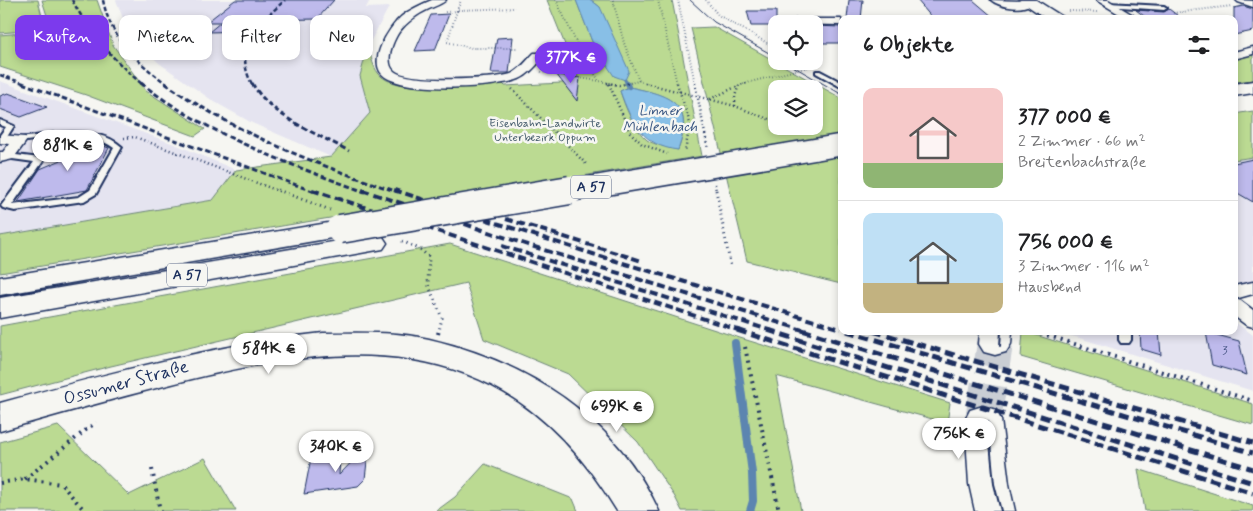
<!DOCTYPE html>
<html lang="de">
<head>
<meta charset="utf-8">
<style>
	body { margin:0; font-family:Mynerve,sans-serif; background:#f6f6f6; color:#202124; height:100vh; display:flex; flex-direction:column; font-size:19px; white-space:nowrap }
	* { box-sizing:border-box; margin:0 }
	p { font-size:16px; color:#757577 }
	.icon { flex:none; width:28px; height:28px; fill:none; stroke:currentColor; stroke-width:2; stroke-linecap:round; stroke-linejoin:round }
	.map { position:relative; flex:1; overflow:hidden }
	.panel { position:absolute; left:838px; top:15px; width:400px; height:320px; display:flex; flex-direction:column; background:#fff; border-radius:10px; box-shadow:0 2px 8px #0003 }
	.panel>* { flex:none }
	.top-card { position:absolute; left:15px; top:15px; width:475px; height:45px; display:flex; gap:10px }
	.controls { position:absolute; left:768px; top:15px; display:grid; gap:10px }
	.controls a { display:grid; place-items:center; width:55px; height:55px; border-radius:10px; background:#fff; box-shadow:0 2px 8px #0003; font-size:25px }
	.price { position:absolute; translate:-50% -42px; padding:0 11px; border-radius:18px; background:#fff; color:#222; font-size:16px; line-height:32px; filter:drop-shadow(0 1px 2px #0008) }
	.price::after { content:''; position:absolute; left:50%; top:30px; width:15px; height:11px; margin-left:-8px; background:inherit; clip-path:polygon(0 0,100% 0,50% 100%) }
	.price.active { background:#7c3aed; color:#fff }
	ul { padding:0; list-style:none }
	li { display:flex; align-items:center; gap:15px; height:125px; padding:0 25px }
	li+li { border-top:1px solid #e0e0e0 }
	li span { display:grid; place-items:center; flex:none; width:140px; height:100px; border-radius:10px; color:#555 }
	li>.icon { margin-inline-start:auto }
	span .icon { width:60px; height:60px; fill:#fffc; stroke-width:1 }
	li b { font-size:21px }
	h2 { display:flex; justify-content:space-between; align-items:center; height:60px; padding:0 25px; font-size:21px }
	.tag { padding:0 18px; border-radius:10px; background:#fff; box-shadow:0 2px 8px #0003; font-size:18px; line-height:45px }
	.tag.active { background:#7c3aed; color:#fff }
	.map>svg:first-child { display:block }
	.built { fill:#e5e4f0 }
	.green { fill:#bbda92; stroke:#6b8478; fill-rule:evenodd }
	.water { fill:#88bfe6; stroke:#5c85b0 }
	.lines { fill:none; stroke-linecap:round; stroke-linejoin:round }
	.stream-far2 { stroke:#5c85b0; stroke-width:3 }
	.stream-far1 { stroke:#5c85b0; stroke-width:4.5 }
	.stream { stroke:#5c85b0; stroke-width:8 }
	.building { fill:#bebaec; stroke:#1b2f5e }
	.secondary-tunnel { stroke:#caced4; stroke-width:36; stroke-dasharray:36 18; stroke-linecap:butt }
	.service-casing { stroke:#1b2f5e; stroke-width:4 }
	.minor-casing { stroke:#1b2f5e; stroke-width:3 }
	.secondary-casing { stroke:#1b2f5e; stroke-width:3 }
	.motorway-casing { stroke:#1b2f5e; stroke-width:3 }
	.path-far3 { stroke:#1b2f5e; stroke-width:2; stroke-dasharray:0.5 2.5; stroke-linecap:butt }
	.path-far2 { stroke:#1b2f5e; stroke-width:2.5; stroke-dasharray:1 3; stroke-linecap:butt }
	.path-far1 { stroke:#1b2f5e; stroke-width:3; stroke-dasharray:1 4; stroke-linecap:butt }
	.path { stroke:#1b2f5e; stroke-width:4; stroke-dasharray:2 5; stroke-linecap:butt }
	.service { fill:#f6f6f2; fill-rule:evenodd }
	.minor { fill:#f6f6f2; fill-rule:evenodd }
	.secondary { fill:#f6f6f2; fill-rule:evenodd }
	.motorway { fill:#f6f6f2; fill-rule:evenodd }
	.tram-far1 { stroke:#1b2f5e; stroke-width:1 }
	.tram { stroke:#1b2f5e; stroke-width:2 }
	.rail-far3 { stroke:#1b2f5e; stroke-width:2.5; stroke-dasharray:4.5 2.5; stroke-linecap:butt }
	.rail-far2 { stroke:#1b2f5e; stroke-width:3; stroke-dasharray:5.5 3; stroke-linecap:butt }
	.rail-far1 { stroke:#1b2f5e; stroke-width:4; stroke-dasharray:8 4; stroke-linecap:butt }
	.rail { stroke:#1b2f5e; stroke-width:5; stroke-dasharray:10 5; stroke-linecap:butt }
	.motorway-bridge-far1-casing { stroke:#1b2f5e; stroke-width:24; stroke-linecap:butt }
	.motorway-bridge-casing { stroke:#1b2f5e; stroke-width:31; stroke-linecap:butt }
	.motorway-bridge-far1 { stroke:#f6f6f2; stroke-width:21 }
	.motorway-bridge { stroke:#f6f6f2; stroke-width:28 }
	.labels { text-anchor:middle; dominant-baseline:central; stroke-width:5; stroke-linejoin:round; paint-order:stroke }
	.far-park-label { font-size:12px; fill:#435a6b; stroke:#f6f6f2 }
	.number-label { font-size:12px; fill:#445282 }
	.far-water-label { font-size:14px; font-style:italic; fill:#365380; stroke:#f6f6f2 }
	.shield { fill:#f6f6f2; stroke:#5d6b8a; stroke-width:1 }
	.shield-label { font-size:14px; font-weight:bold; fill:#1b2f5e }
	.near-street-label { font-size:18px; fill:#1b2f5e; stroke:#f6f6f2 }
</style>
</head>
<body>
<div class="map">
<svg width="1253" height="511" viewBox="0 0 1253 511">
	<rect width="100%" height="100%" fill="#f6f6f2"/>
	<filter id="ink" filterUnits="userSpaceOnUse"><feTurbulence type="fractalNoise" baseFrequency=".02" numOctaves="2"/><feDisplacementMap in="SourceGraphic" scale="10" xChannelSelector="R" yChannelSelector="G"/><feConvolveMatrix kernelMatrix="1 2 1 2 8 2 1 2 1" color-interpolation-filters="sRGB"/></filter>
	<g filter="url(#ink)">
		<path class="built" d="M116 0H370L366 8 389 7 368 46 360 76 370 113 331 157 252 123 213 101 159 63 140 45 127 29Z
			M0 81 177 145 236 170 213 200 0 236Z
			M1253 157V296L1234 280V160Z
			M1234 321 1253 335V391L1056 331H1234Z"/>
		<path class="green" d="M0 0H38L45 29 0 33Z
			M42 0H97L113 45 146 91 205 129 195 136 86 95 0 67V35L47 31 51 28Z
			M547 0H576L593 44 600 7 591 0H672L702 156 0 273V236L213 200 236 170 331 157 370 113 360 76 368 46C371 56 373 70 382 77 404 94 474 85 503 84L505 86 580 82ZM629 87C669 95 696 104 678 150 669 147 654 145 647 140 634 129 625 107 620 91Z
			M714 27 841 98V284L747 261 691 28ZM776 89H814V126H776Z
			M1253 54V80L1234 82V59Z
			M1253 111V157L1234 160V114Z
			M450 244 740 338 950 403 947 423 776 376 801 511H682L675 497 638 442 568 374 484 339 466 283 111 366 0 395V326Z
			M1023 331 1253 404V425L1021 357Z
			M58 426 129 495 205 458 236 511H0V442Z
			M485 464 573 499 578 511H436L455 497Z
			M1138 469 1253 506V511H1145Z"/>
		<path class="water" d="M576 0H591L600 7 629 71 625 80 614 76 593 44Z
			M629 87C670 95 695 103 678 150 643 146 631 122 620 91Z"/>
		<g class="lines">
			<path class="stream-far2" d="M625 80 627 84"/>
			<path class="stream-far1" d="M627 83 629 87"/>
			<path class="stream" d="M735 343 752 473 753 501 750 511"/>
		</g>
		<path class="building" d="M235 0H334L317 19 259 20 246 31 209 32 221 22H207Z
			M849 0H863L861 19H847Z
			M917 0H973L993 17H981L984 19H933Z
			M1243 6 1253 9V31L1234 35V8Z
			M1169 9 1182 19H1148L1136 10 1164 12Z
			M747 11H776V26H751Z
			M449 14 435 50 415 51 431 15Z
			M814 26 840 27 841 43H814Z
			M513 37 509 73H491L497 38Z
			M556 74 580 78 577 101Z
			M8 93 47 107 21 117 0 109V96Z
			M85 139 109 148 87 190 18 202 40 169 66 158 53 153Z
			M1253 159V202L1234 191V163Z
			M1140 331H1159L1161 355 1141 349Z
			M1206 332 1239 341 1247 375 1212 365Z
			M369 444 365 479 358 486 304 494 311 458 340 455 339 475Z"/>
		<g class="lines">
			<path class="secondary-tunnel" d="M983 420 995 344"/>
			<g class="service-casing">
				<path id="service" d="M1108 3 1164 6 1167 8 1164 10 1106 6V4Z
					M816 71H820L841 82V87L816 73Z
					M0 120 14 126 5 140H0V135L6 127 0 125Z
					M57 133C79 132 105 131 122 147L96 194 84 201 15 211 3 208 1 206 34 162 5 158 4 156 8 154 40 158 44 160 12 205 79 197 90 190 114 148C87 129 50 138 20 142L16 140 20 138Z
					M1119 331H1131V340L1129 343H1121L1119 340Z"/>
			</g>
			<g class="minor-casing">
				<path id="minor" d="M432 0H446C442 4 435 6 429 9 418 14 407 22 399 32 393 41 384 62 394 71 407 83 494 80 511 74 520 70 527 60 534 53H542L544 56C538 64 529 75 519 79 493 89 412 92 387 78 364 65 389 27 402 16 411 9 422 4 432 0Z
					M991 0 1025 1 1030 4C1022 11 999 7 991 0Z
					M1096 0H1108L1133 15 1128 18 1124 17Z
					M1236 0 1253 1V7L1238 2Z
					M796 19H841V25L787 24Z
					M1253 47V54L1234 59V52Z
					M0 135 25 137 27 140 13 159 0 162V152H3L9 144 0 143Z
					M1253 282V294L1235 299 1241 301 1253 310V327L1246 325 1234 316V286Z"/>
			</g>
			<g class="secondary-casing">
				<path id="secondary" d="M1019 0H1036L1066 19H1047Z
					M980 331H1012L1011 344 1006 352 995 355 984 352 979 344Z
					M323 333C358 333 394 331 429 339 527 362 616 417 659 511H617C581 451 533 399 466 374 370 338 263 361 168 385 112 399 56 415 0 431V403C106 374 213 345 323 333Z
					M983 406 996 410 1001 420 1009 484 1015 511H975L969 484 965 420 970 410Z"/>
			</g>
			<g class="motorway-casing">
				<path id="motorway" d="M1253 81V93L1234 96V84Z
					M340 221 349 223 353 229 349 235 0 295V277Z
					M374 235 383 237 387 243 383 249 0 318V298Z"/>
			</g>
			<path class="path-far3" d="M556 0 577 44 599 81 614 84
				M613 0 624 43 639 81
				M658 0 677 84
				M678 0 695 84
				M706 0 718 15 776 48
				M458 10 515 8
				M457 11 461 0
				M1069 11 1098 12
				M445 12 457 11 447 42 472 48H518
				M1173 13 1232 6
				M799 61 809 67
				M541 72 599 81
				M624 84 639 81 650 84
				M743 84 808 67"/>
			<path class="path-far2" d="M607 83 619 85 631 83
				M645 83 735 106 776 122
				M677 83 690 123 685 152
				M695 83 708 149
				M609 84 630 132 642 144 667 154
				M512 89 587 165
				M710 99 738 86
				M735 106V96L739 85 748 83
				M785 126 797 133
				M124 138 135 137 281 192
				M715 184 716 192"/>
			<path class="path-far1" d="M278 190 330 210
				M716 190 731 268
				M402 241 421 250 429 257 428 284 442 318 439 331"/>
			<path class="path" d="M1034 331 1253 401
				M438 334 439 330
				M745 347 779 511
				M152 469 160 511
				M25 479 96 422
				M0 483 25 479 61 484 85 511"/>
			<use href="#service" class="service"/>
			<use href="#minor" class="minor"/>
			<use href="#secondary" class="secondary"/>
			<use href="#motorway" class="motorway"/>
			<path class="tram-far1" d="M690 0 714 22 776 57
				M784 61 841 94"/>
			<path class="tram" d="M1000 346 1001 331
				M988 422 994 484 1001 511"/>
			<path class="rail-far3" d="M72 0C90 33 113 60 142 84
				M103 0C110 38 137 62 167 84
				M0 75 26 84
				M252 84C232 48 260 23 285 0"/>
			<path class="rail-far2" d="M22 83 315 192
				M141 83C206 134 288 164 365 192
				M165 83C235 133 317 165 398 192
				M252 83C271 117 316 133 349 151"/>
			<path class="rail-far1" d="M312 190 741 331
				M362 190 528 245 806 331
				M394 190 593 254 841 329
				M506 219 642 261
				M502 246 772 331"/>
			<path class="rail" d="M737 330 1253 493
				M768 330 1253 483
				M802 330 1253 469
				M847 331 1253 453
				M873 331 1253 443"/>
			<g class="motorway-bridge-far1-casing">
				<path id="motorway-bridge-far1" d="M562 192 841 145"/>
			</g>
			<g class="motorway-bridge-casing">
				<path id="motorway-bridge" d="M340 229 570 190"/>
			</g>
			<use href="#motorway-bridge-far1" class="motorway-bridge-far1"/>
			<use href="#motorway-bridge" class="motorway-bridge"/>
		</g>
	</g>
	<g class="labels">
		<g class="far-park-label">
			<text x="545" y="124">Eisenbahn-Landwirte<tspan x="545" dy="14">Unterbezirk Oppum</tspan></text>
		</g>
		<g class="number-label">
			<text x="1225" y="351">3</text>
		</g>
		<g class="far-water-label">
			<text x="660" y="111">Linner<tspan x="660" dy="16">Mühlenbach</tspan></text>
		</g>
		<g class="shield">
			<rect x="571" y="175.5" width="40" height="23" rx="4"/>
			<rect x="167" y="263.5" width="40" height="23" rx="4"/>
		</g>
		<g class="shield-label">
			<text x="591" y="187">A 57</text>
			<text x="187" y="275">A 57</text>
		</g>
		<g class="near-street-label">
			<text transform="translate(126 383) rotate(-15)">Ossumer Straße</text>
		</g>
	</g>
</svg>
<div class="controls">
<a><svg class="icon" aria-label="locate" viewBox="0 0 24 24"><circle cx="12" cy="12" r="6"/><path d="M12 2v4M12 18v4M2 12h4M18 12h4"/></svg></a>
<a><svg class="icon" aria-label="layers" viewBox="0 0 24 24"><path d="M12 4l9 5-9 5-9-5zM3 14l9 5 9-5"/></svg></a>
</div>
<b class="price active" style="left:571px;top:84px">377K €</b>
<b class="price" style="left:68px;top:172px">881K €</b>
<b class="price" style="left:269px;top:375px">584K €</b>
<b class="price" style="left:617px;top:433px">699K €</b>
<b class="price" style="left:959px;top:460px">756K €</b>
<b class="price" style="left:336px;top:473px">340K €</b>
<div class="top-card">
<a class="tag active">Kaufen</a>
<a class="tag">Mieten</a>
<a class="tag">Filter</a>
<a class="tag">Neu</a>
</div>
<section class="panel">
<h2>6 Objekte<svg class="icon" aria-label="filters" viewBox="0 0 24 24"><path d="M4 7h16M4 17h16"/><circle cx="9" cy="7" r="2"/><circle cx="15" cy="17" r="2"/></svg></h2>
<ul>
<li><span style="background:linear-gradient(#f6c9c9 75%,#8fb573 0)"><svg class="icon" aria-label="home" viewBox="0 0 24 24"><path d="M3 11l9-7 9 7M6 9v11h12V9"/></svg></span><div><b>377 000 €</b><p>2 Zimmer · 66 m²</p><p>Breitenbachstraße</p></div></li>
<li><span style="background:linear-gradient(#bfe0f5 70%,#c2b280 0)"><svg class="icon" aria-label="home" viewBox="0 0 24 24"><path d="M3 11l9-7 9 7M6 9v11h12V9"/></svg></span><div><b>756 000 €</b><p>3 Zimmer · 116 m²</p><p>Hausbend</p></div></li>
</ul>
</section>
</div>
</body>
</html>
